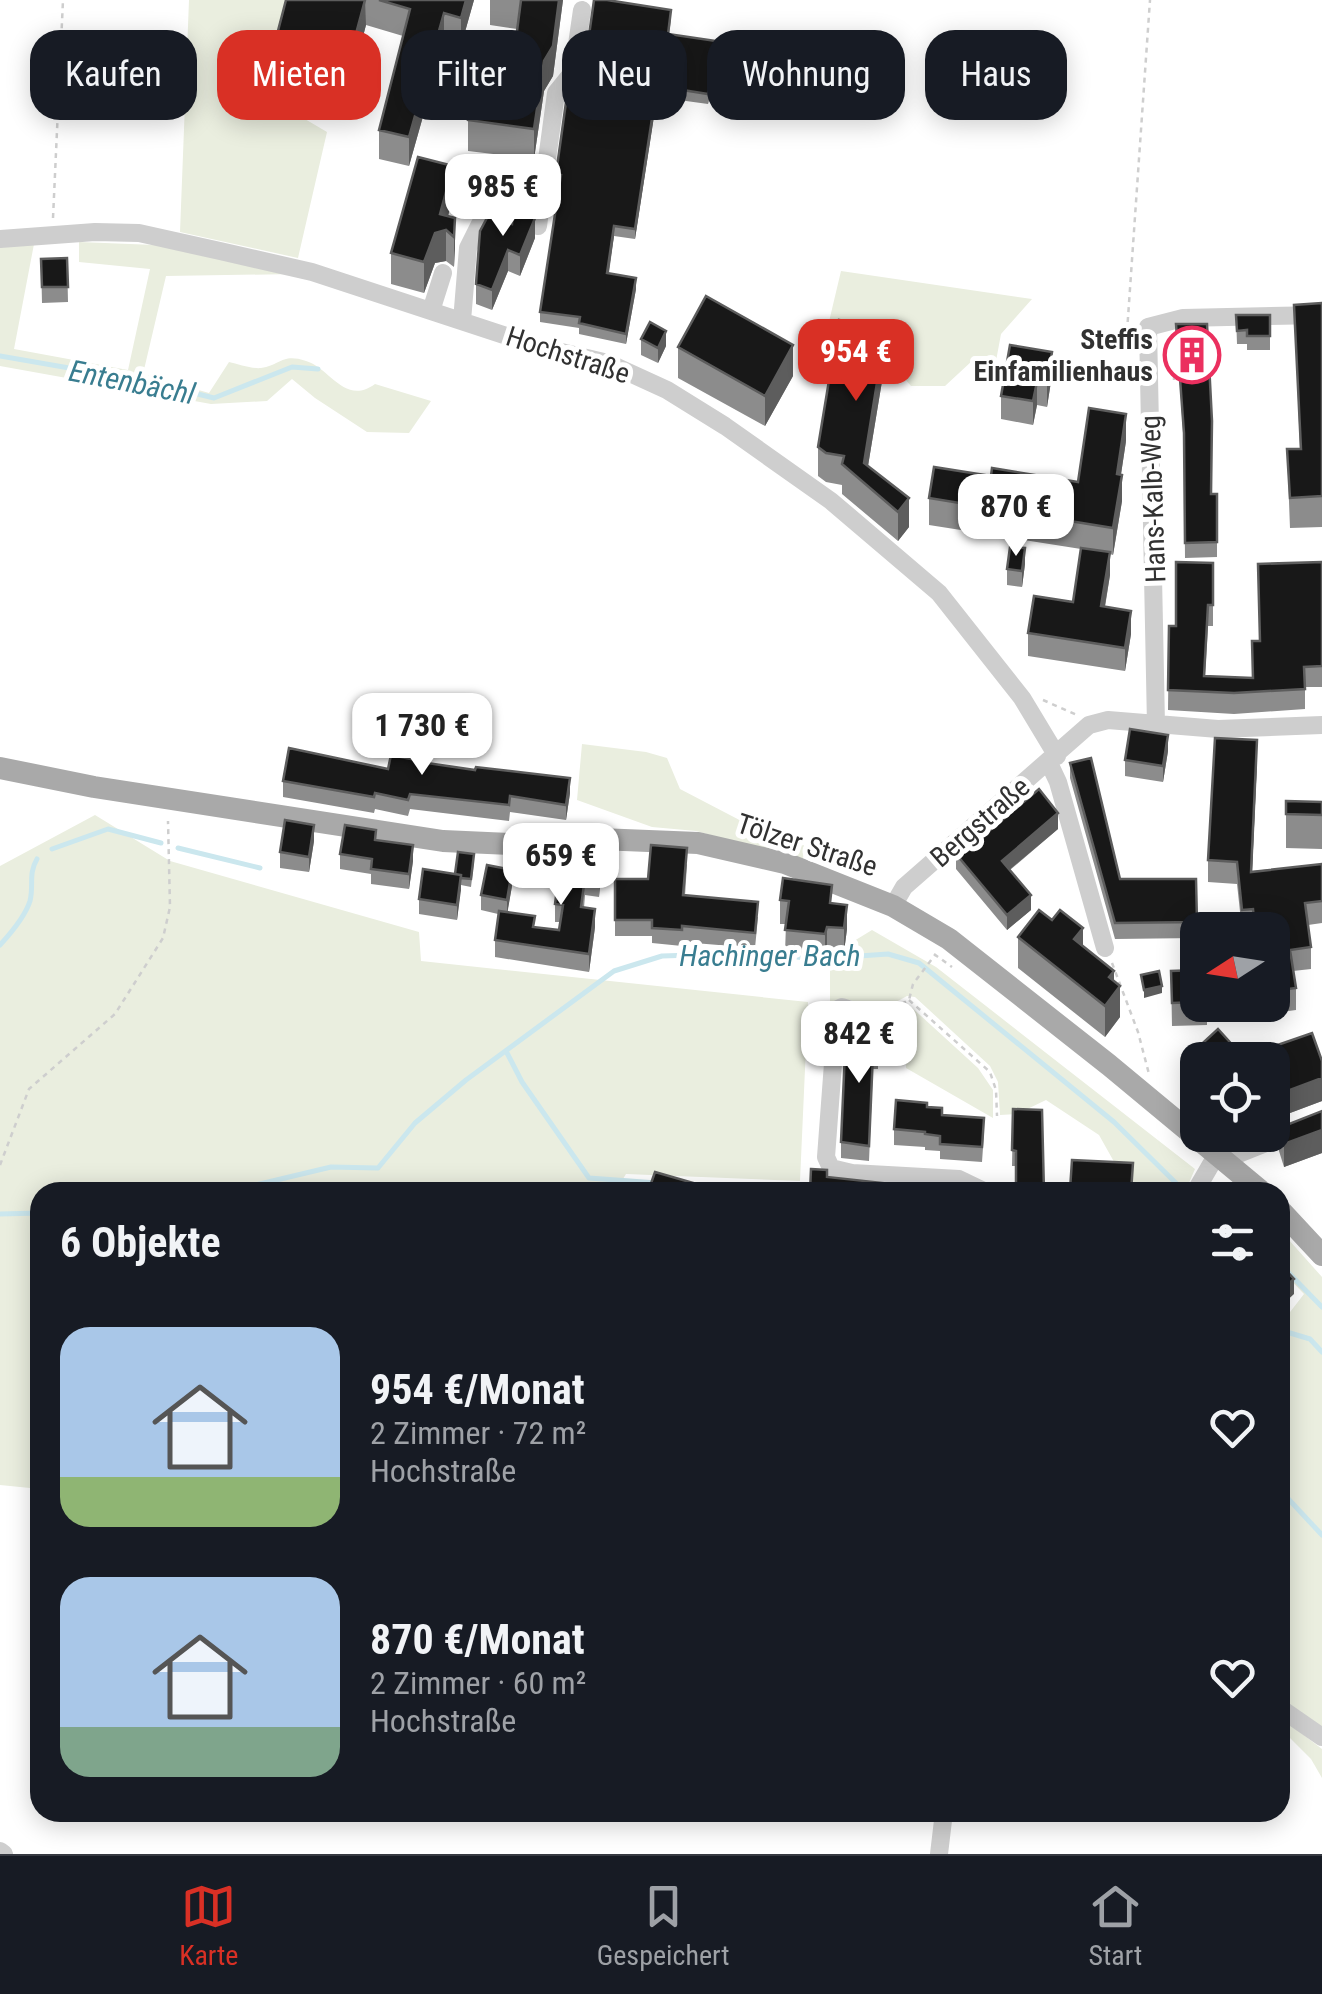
<!DOCTYPE html>
<html lang="de">
<head>
<meta charset="utf-8">
<style>
	body { margin:0; font-family:"Roboto Condensed",sans-serif; background:#242831; color:#f1f3f6; height:100vh; display:flex; flex-direction:column; font-size:38px; white-space:nowrap }
	* { box-sizing:border-box; margin:0 }
	p { font-size:32px; color:#9ea1a6 }
	.icon { flex:none; width:55px; height:55px; fill:none; stroke:currentColor; stroke-width:2; stroke-linecap:round; stroke-linejoin:round }
	.map { position:relative; flex:1; overflow:hidden }
	.sheet { position:absolute; left:30px; top:1182px; width:1260px; height:640px; display:flex; flex-direction:column; background:#171b24; border-radius:30px; box-shadow:0 5px 25px #0003 }
	.sheet>* { flex:none }
	.hud { position:absolute; left:30px; top:30px; width:1262px; height:90px; display:flex; gap:20px }
	.needle { width:65px; rotate:258deg }
	.controls { position:absolute; left:1180px; top:912px; display:grid; gap:20px }
	.controls a { display:grid; place-items:center; width:110px; height:110px; border-radius:20px; background:#171b24; box-shadow:0 5px 25px #0003; font-size:50px }
	.price { position:absolute; translate:-50% -85px; padding:0 22px; border-radius:20px; background:#fff; color:#222; font-size:32px; line-height:65px; filter:drop-shadow(0 2px 5px #0008) }
	.price::after { content:''; position:absolute; left:50%; top:60px; width:30px; height:22px; margin-left:-15px; background:inherit; clip-path:polygon(0 0,100% 0,50% 100%) }
	.price.active { background:#d93025; color:#fff }
	ul { padding:0; list-style:none }
	li { display:flex; align-items:center; gap:30px; height:250px; padding:0 30px }
	li span { display:grid; place-items:center; flex:none; width:280px; height:200px; border-radius:30px; color:#555 }
	li>.icon { margin-inline-start:auto }
	span .icon { width:120px; height:120px; fill:#fffc; stroke-width:1 }
	li b { font-size:42px }
	h2 { display:flex; justify-content:space-between; align-items:center; height:120px; padding:0 30px; font-size:42px }
	.pill { padding:0 35px; border-radius:30px; background:#171b24; box-shadow:0 5px 25px #0003; font-size:35px; line-height:90px }
	.pill.active { background:#d93025; color:#fff }
	.tab-bar { display:flex; justify-content:space-around; align-items:center; height:140px; border-top:2px solid #363941; background:#171b24; font-size:28px; color:#9ea1a6 }
	.tab-bar a { display:grid; justify-items:center; gap:5px }
	.tab-bar .active { color:#d93025 }
	.map>svg:first-child { display:block }
	.green { fill:#eaeedf }
	.lines { fill:none; stroke-linecap:round; stroke-linejoin:round }
	.stream { stroke:#cbe7ee; stroke-width:5 }
	.path { stroke:#cecece; stroke-width:2.5; stroke-dasharray:5 5; stroke-linecap:butt }
	.minor { stroke:#cecece; stroke-width:18 }
	.major { stroke:#a9a9a9; stroke-width:22 }
	.wall { fill:#8c8c8c }
	.shaded-wall { fill:#5d5d5d }
	.building { fill:#181818; stroke:#5d5d5d; stroke-width:2.5 }
	.labels { text-anchor:middle; dominant-baseline:central; stroke-width:10; stroke-linejoin:round; paint-order:stroke }
	.poi-label { font-size:28px; font-weight:bold; fill:#313131; stroke:#fff; text-anchor:end }
	.street-label { font-size:28px; fill:#313131; stroke:#fff }
	.water-label { font-size:30px; font-style:italic; fill:#397d90; stroke:#fff }
</style>
</head>
<body>
<div class="map">
<svg width="1322" height="1854" viewBox="0 0 1322 1854">
	<rect width="100%" height="100%" fill="#fff"/>
	<path class="green" d="M189 0H294L264 85 293 112 327 132 298 258 180 232Z
		M79 242 155 245 294 274 166 276 143 374 209 393 229 362C238 364 252 369 261 368 281 365 282 353 306 361 330 368 345 406 375 384L431 401 409 433 367 432 315 398 292 379 267 401 211 404 0 366V247L34 244 14 349 128 370 150 269 79 262Z
		M841 271 1032 299 1001 334 996 361H972L945 386H911L886 357 823 347Z
		M582 744 646 752 667 758 680 789 751 826 804 844 803 860 696 831 652 827 577 800Z
		M95 815 170 861 419 932 421 961 808 1002 800 1181 626 1174 615 1192H40V1489L0 1485V866Z
		M872 930 936 967 1195 1169 1185 1192H1139L1122 1176 1099 1135 1046 1100 1017 1114 1000 1115 998 1082 990 1066 915 997 907 996 865 1019 858 1003 850 1000 830 1004V954L851 953 854 941Z
		M909 1005 978 1068 993 1090V1118L906 1068Z
		M1280 1230 1322 1277V1727L1280 1698V1325L1304 1294 1280 1269Z
		M1280 1717 1322 1749V1778L1311 1759 1280 1728Z"/>
	<g class="lines">
		<path class="stream" d="M0 356 144 381 214 398 292 367 318 369
			M178 848 260 868
			M52 849 108 829 161 843
			M0 945C11 933 25 917 30 901 34 886 28 874 37 859
			M506 1051 522 1082 589 1178 657 1183
			M226 1192 331 1167 378 1168 415 1123 466 1080 614 971 662 956 756 953 816 959 888 954 919 963 1114 1122 1185 1192
			M0 1214 40 1213
			M1280 1264 1322 1307
			M1280 1330 1310 1339 1322 1352
			M1280 1490 1322 1535"/>
		<path class="path" d="M53 218 63 0
			M1127 332 1150 0
			M1174 380V354
			M1043 700 1077 715
			M934 954 952 967
			M1112 963 1138 1032 1149 1074
			M909 1000 990 1072 996 1090 997 1116
			M875 1018 909 1000 913 984 935 955
			M0 1165 29 1089 115 1014 163 938 170 907 168 821"/>
		<path class="minor" d="M538 226 556 93 573 72 582 10
			M0 239 95 232 139 233 220 251 312 272 540 347 608 363 667 390 725 426 831 501 939 593 1022 698 1057 756
			M431 311 443 273
			M462 321 468 248 480 224 508 222
			M1156 725 1148 327 1183 318 1322 315
			M1049 763 1058 782 1105 948
			M893 906 904 887 1089 725 1108 720 1218 729 1322 725
			M834 1050 850 1040 859 1025 851 1010 842 1007 830 1013 828 1024 834 1050 826 1157 831 1168 852 1173 959 1179 986 1192
			M1230 1165 1238 1154 1322 1121
			M1195 1192 1217 1154
			M1280 1708 1322 1737
			M0 1851 4 1854
			M939 1854 944 1812"/>
		<path class="major" d="M0 768 94 787 443 841 511 844 599 839 698 843 785 863 893 906 949 939 1109 1065 1262 1192
			M1280 1210 1322 1255"/>
	</g>
	<path class="wall" d="M286 0H474L461 46 444 42 409 166 379 159V130L403 36 366 25 349 89 314 79 310 93 272 83V54Z
		M490 0H563L553 76 544 91 534 159 468 151V120L513 62 517 29 490 25Z
		M671 20 669 34 716 52 708 104 657 97 635 239 614 236 609 273 636 289 626 344 579 334V328L540 322V312L559 185 556 184V174L577 88Z
		M516 192 529 201 528 211 535 238 520 276 508 271 492 310 476 304V284L512 224 516 209Z
		M453 197 448 216 455 218 454 267 446 261 435 263 424 293 391 284V253Z
		M67 258 68 302 42 303 41 259Z
		M1322 303V527L1290 528 1287 449H1300L1294 305Z
		M1236 315H1270V350H1247V344H1237Z
		M1176 324 1211 494H1217V557L1185 558 1184 448Z
		M641 339 666 346 658 363 641 355Z
		M678 347 793 376 765 426 678 378Z
		M886 357 868 466 909 527 898 541 842 494V485L826 482 818 476V447Z
		M1052 375 1047 407 1037 405 1033 425 1001 419V396Z
		M1126 441 1121 474 1122 501 1113 555 1110 554V575L1105 607 1131 634 1125 671 1028 656V633L1073 602 1081 549 929 525V498L991 476 1078 482Z
		M1322 562V687H1305V709L1234 714 1168 710 1169 626H1176L1213 563V626H1208L1205 676 1252 678 1259 641Z
		M1025 564 1022 587 1007 585V569Z
		M414 721 410 741 393 738V722Z
		M432 750 430 763 570 793 566 820 510 812 509 821 410 809 408 816 375 809 374 813 283 797V781L388 769Z
		M1168 751 1163 782 1125 776V760Z
		M1257 762 1252 871 1322 864V923L1308 925 1311 947V969L1293 971 1296 988V1010L1260 1015 1259 1005H1272V930H1242L1237 884 1208 882V860Z
		M1070 763 1120 879H1196L1197 938 1115 939 1070 778Z
		M1286 801 1322 802V849L1286 848Z
		M1058 829 1010 870 1031 910 1007 930 956 869V854L982 837Z
		M578 837 602 854 599 897 585 895 584 908 595 927 589 972 495 957V940L498 914 481 910V895L512 886 507 913 535 927 559 930 560 922H555V904L571 875 578 856Z
		M376 840 413 861 409 889 371 884V874L340 869V854Z
		M314 841 309 872 280 868V852Z
		M474 862 471 887 461 885 457 920 419 914V899Z
		M687 864 685 896 758 917 755 948 682 942V946L652 943V936H615V879H648Z
		M780 900 832 904 847 929 844 952 827 950 825 957 785 953 786 924H780Z
		M1018 937 1083 946 1114 981 1120 1017 1105 1037 1018 968Z
		M1198 970V1005H1207V1025L1172 1026 1171 971Z
		M884 1027V1057L878 1056V1069H873L869 1161 841 1158V1142L850 1052 855 1040Z
		M1266 1049 1322 1061V1101L1282 1116 1277 1100V1116L1272 1120V1060H1266Z
		M1193 1052 1246 1060H1198V1080L1193 1075Z
		M927 1107 984 1133 982 1162 940 1159V1151L925 1150V1147L894 1145V1129Z
		M1013 1109 1016 1166H1012Z
		M1322 1111V1153L1284 1167 1279 1151V1128Z"/>
	<path class="shaded-wall" d="M365 0 366 25 349 89V60Z
		M466 0H474L461 46V18Z
		M559 0H563L553 76 544 91 534 159V129L544 61Z
		M444 13V42L409 166V137Z
		M716 41V52L708 104V94Z
		M314 50V79L310 93V65Z
		M657 86V97L635 239V229Z
		M453 166V197L444 231 446 230V261L435 263 424 293V262L440 214Z
		M455 218V249L454 267V237Z
		M535 218V238L520 276V255Z
		M614 226V236L607 284V273Z
		M508 250V271L492 310V290Z
		M636 278V289L626 344V334Z
		M886 327V357L865 484 864 463Z
		M666 331V346L658 363V348Z
		M793 345V376L765 426V396Z
		M1052 352V375L1047 407V384Z
		M1037 382V405L1033 425V401Z
		M1126 414V441L1117 501V474Z
		M1122 475V501L1113 555V528Z
		M909 498V527L898 541V512Z
		M1025 548V564L1022 587V571Z
		M1110 552V575L1101 629V606Z
		M1131 611V634L1125 671V648Z
		M414 705V721L410 741V726Z
		M432 735V750L427 778V763Z
		M1168 735V751L1163 782V766Z
		M1257 740V762L1251 894V872Z
		M570 778V793L566 820V805Z
		M1058 813V829L1002 876V861Z
		M314 825V841L309 872V857Z
		M602 836V854L599 897V879Z
		M413 845V861L409 889V874Z
		M512 870V886L507 915V900Z
		M461 875V890L457 920V905Z
		M1031 895V910L1007 930V915Z
		M847 905V929L844 952V928Z
		M595 909V927L589 972V954Z
		M827 927V950L825 957V934Z
		M1083 928V959L1074 939Z
		M1114 971V995L1120 986V1017L1105 1037V1006L1109 977Z
		M1162 986V993L1144 998V990Z
		M1322 1078V1101L1282 1116V1093Z
		M1277 1093V1116L1272 1120V1097Z
		M1322 1130V1153L1284 1167V1144Z
		M1294 1279V1294L1280 1307V1291Z"/>
	<path class="building" d="M286 0H365L349 60 314 50 310 65 272 54Z
		M379 0H466L461 18 444 13 409 137 379 130 410 9Z
		M521 0H559L553 46 544 61 534 129 468 120 476 58 513 62Z
		M594 0H607L671 10 668 34 716 41 708 94 657 86 635 229 614 226 607 273 636 278 626 334 579 323 580 317 540 312 561 175 556 174 568 88H577L585 64Z
		M418 157 453 166 440 214 455 218 454 237 446 230 435 233 424 262 391 253Z
		M517 179 529 181 526 210 535 218 520 255 508 250 492 290 476 284 480 231 488 216 512 224 513 213 520 202 516 192Z
		M67 258 68 287H42L41 259Z
		M706 296 793 345 765 396 678 347Z
		M1322 303V496L1290 498 1287 449H1301L1294 305Z
		M1236 315H1270V336H1247V330L1237 331Z
		M839 320 886 327 864 463 909 498 898 512 842 464 844 456 826 453 818 447Z
		M650 322 666 331 658 348 641 339Z
		M1176 324H1207L1212 421 1211 494H1217V542L1185 543 1184 433Z
		M1010 345 1052 352 1047 384 1037 382 1033 401 1001 396Z
		M1089 408 1126 414 1117 474 1122 475 1113 528 929 498 934 467 991 476 992 468 1078 482Z
		M1010 547 1025 548 1022 571 1007 569Z
		M1081 548 1110 552 1101 606 1131 611 1125 648 1028 633 1034 596 1073 602Z
		M1176 562 1213 563V605H1208L1204 676 1253 678 1252 641H1260L1258 564 1322 562V666L1304 667 1305 689 1234 693 1168 690 1169 626H1176Z
		M396 702 414 705 410 726 393 722Z
		M1130 729 1168 735 1163 766 1125 760Z
		M417 732 432 735 427 763 475 770 476 767 570 778 566 805 510 796 509 805 410 794 408 800 375 793 374 797 283 781 289 748 388 769 391 755 411 759Z
		M1215 738 1257 740 1251 872 1322 864V901L1305 903 1311 947 1290 950 1296 988 1272 991V930H1255L1253 909 1242 910 1237 862 1208 860Z
		M1091 758 1120 879H1196L1197 922 1115 923 1070 763Z
		M1039 789 1058 813 1002 861 1031 895 1007 915 956 854 980 834 982 837Z
		M1286 801 1322 802V815L1286 814Z
		M285 820 314 825 309 857 280 852Z
		M345 825 376 830 375 840 413 845 409 874 371 869 372 859 340 854Z
		M602 836 599 879 585 877 581 907 595 909 589 954 495 940 499 911 535 916 533 927 559 930 563 905 555 904 559 874 571 875 574 855 580 856 578 837Z
		M651 845 687 848 683 895 758 902 755 933 682 926V930L652 928V920H615V879H648Z
		M458 852 474 854 471 879 461 878V875L455 874Z
		M487 865 512 870 507 900 481 895Z
		M423 869 461 875 457 905 419 899Z
		M783 878 832 885 830 903 847 905 844 928 827 927 825 934 785 930 789 901 780 900Z
		M1039 910 1052 920 1060 910 1083 928 1074 939 1114 971 1109 977 1120 986 1105 1006 1018 937Z
		M1198 970V1002L1172 1003 1171 971Z
		M1159 971 1162 986 1144 990 1141 975Z
		M864 1026 884 1027V1041H878V1054L873 1053 869 1146 841 1142 845 1052H850L851 1040H855Z
		M1218 1029 1246 1060H1201L1193 1052Z
		M1312 1033 1322 1061V1078L1282 1093 1272 1066V1060H1270L1266 1049Z
		M896 1100 927 1103V1107L942 1108V1115L984 1118 982 1147 940 1144V1136L925 1134V1132L894 1129Z
		M1013 1109 1042 1110 1044 1192H1016V1151L1012 1150Z
		M1322 1111V1130L1284 1144 1279 1128Z
		M1072 1160 1133 1163 1131 1192 1070 1190Z
		M811 1169 827 1170V1177L947 1190V1192H810Z
		M655 1172 707 1187 708 1184 726 1190 725 1192H662L649 1189Z
		M1280 1264 1294 1279 1280 1291Z"/>
	<defs>
		<g id="building-ring" transform="scale(2.875)"><circle r="9.5" fill="#fff" stroke="#eb305f" stroke-width="1.5"/><path d="M-4-6H4V6H1V3H-1V6H-4ZM-2.5-4.3h1.7v1.8h-1.7ZM.8-4.3h1.7v1.8H.8ZM-2.5-1h1.7V.8h-1.7ZM.8-1h1.7V.8H.8Z" fill="#eb305f"/></g>
	</defs>
	<g fill-rule="evenodd">
		<use href="#building-ring" x="1192" y="355"/>
	</g>
	<g class="labels">
		<g class="poi-label">
			<text x="1153" y="339">Steffis<tspan x="1153" dy="32">Einfamilienhaus</tspan></text>
		</g>
		<g class="street-label">
			<text transform="translate(568 355) rotate(18)">Hochstraße</text>
			<text transform="translate(1153 499) rotate(-92)">Hans-Kalb-Weg</text>
			<text transform="translate(980 822) rotate(-41)">Bergstraße</text>
			<text transform="translate(807 845) rotate(18)">Tölzer Straße</text>
		</g>
		<g class="water-label">
			<text transform="translate(132 382) rotate(11)">Entenbächl</text>
			<text x="770" y="955">Hachinger Bach</text>
		</g>
	</g>
</svg>
<div class="controls">
<a><svg class="needle" viewBox="-14 -14 28 28"><path d="M0-13l5 13h-10z" fill="#e53935"/><path d="M0 13l5-13h-10z" fill="#9ea1a6"/></svg></a>
<a><svg class="icon" aria-label="locate" viewBox="0 0 24 24"><circle cx="12" cy="12" r="6"/><path d="M12 2v4M12 18v4M2 12h4M18 12h4"/></svg></a>
</div>
<b class="price" style="left:503px;top:239px">985 €</b>
<b class="price active" style="left:856px;top:404px">954 €</b>
<b class="price" style="left:1016px;top:559px">870 €</b>
<b class="price" style="left:422px;top:778px">1 730 €</b>
<b class="price" style="left:561px;top:908px">659 €</b>
<b class="price" style="left:859px;top:1086px">842 €</b>
<div class="hud">
<a class="pill">Kaufen</a>
<a class="pill active">Mieten</a>
<a class="pill">Filter</a>
<a class="pill">Neu</a>
<a class="pill">Wohnung</a>
<a class="pill">Haus</a>
</div>
<section class="sheet">
<h2>6 Objekte<svg class="icon" aria-label="filters" viewBox="0 0 24 24"><path d="M4 7h16M4 17h16"/><circle cx="9" cy="7" r="2"/><circle cx="15" cy="17" r="2"/></svg></h2>
<ul>
<li><span style="background:linear-gradient(#a9c7e8 75%,#8fb573 0)"><svg class="icon" aria-label="home" viewBox="0 0 24 24"><path d="M3 11l9-7 9 7M6 9v11h12V9"/></svg></span><div><b>954 €/Monat</b><p>2 Zimmer · 72 m²</p><p>Hochstraße</p></div><svg class="icon" aria-label="heart" viewBox="0 0 24 24"><path d="M12 20l-8-8c-3-5 5-10 8-4 3-6 11-1 8 4z"/></svg></li>
<li><span style="background:linear-gradient(#a9c7e8 75%,#7fa58c 0)"><svg class="icon" aria-label="home" viewBox="0 0 24 24"><path d="M3 11l9-7 9 7M6 9v11h12V9"/></svg></span><div><b>870 €/Monat</b><p>2 Zimmer · 60 m²</p><p>Hochstraße</p></div><svg class="icon" aria-label="heart" viewBox="0 0 24 24"><path d="M12 20l-8-8c-3-5 5-10 8-4 3-6 11-1 8 4z"/></svg></li>
</ul>
</section>
</div>
<nav class="tab-bar">
<a class="active"><svg class="icon" aria-label="map" viewBox="0 0 24 24"><path d="M3 6l6-2 6 2 6-2v14l-6 2-6-2-6 2zM9 4v14M15 6v14"/></svg>Karte</a>
<a><svg class="icon" aria-label="saved" viewBox="0 0 24 24"><path d="M7 4h10v16l-5-4-5 4z"/></svg>Gespeichert</a>
<a><svg class="icon" aria-label="home" viewBox="0 0 24 24"><path d="M3 11l9-7 9 7M6 9v11h12V9"/></svg>Start</a>
</nav>
</body>
</html>
